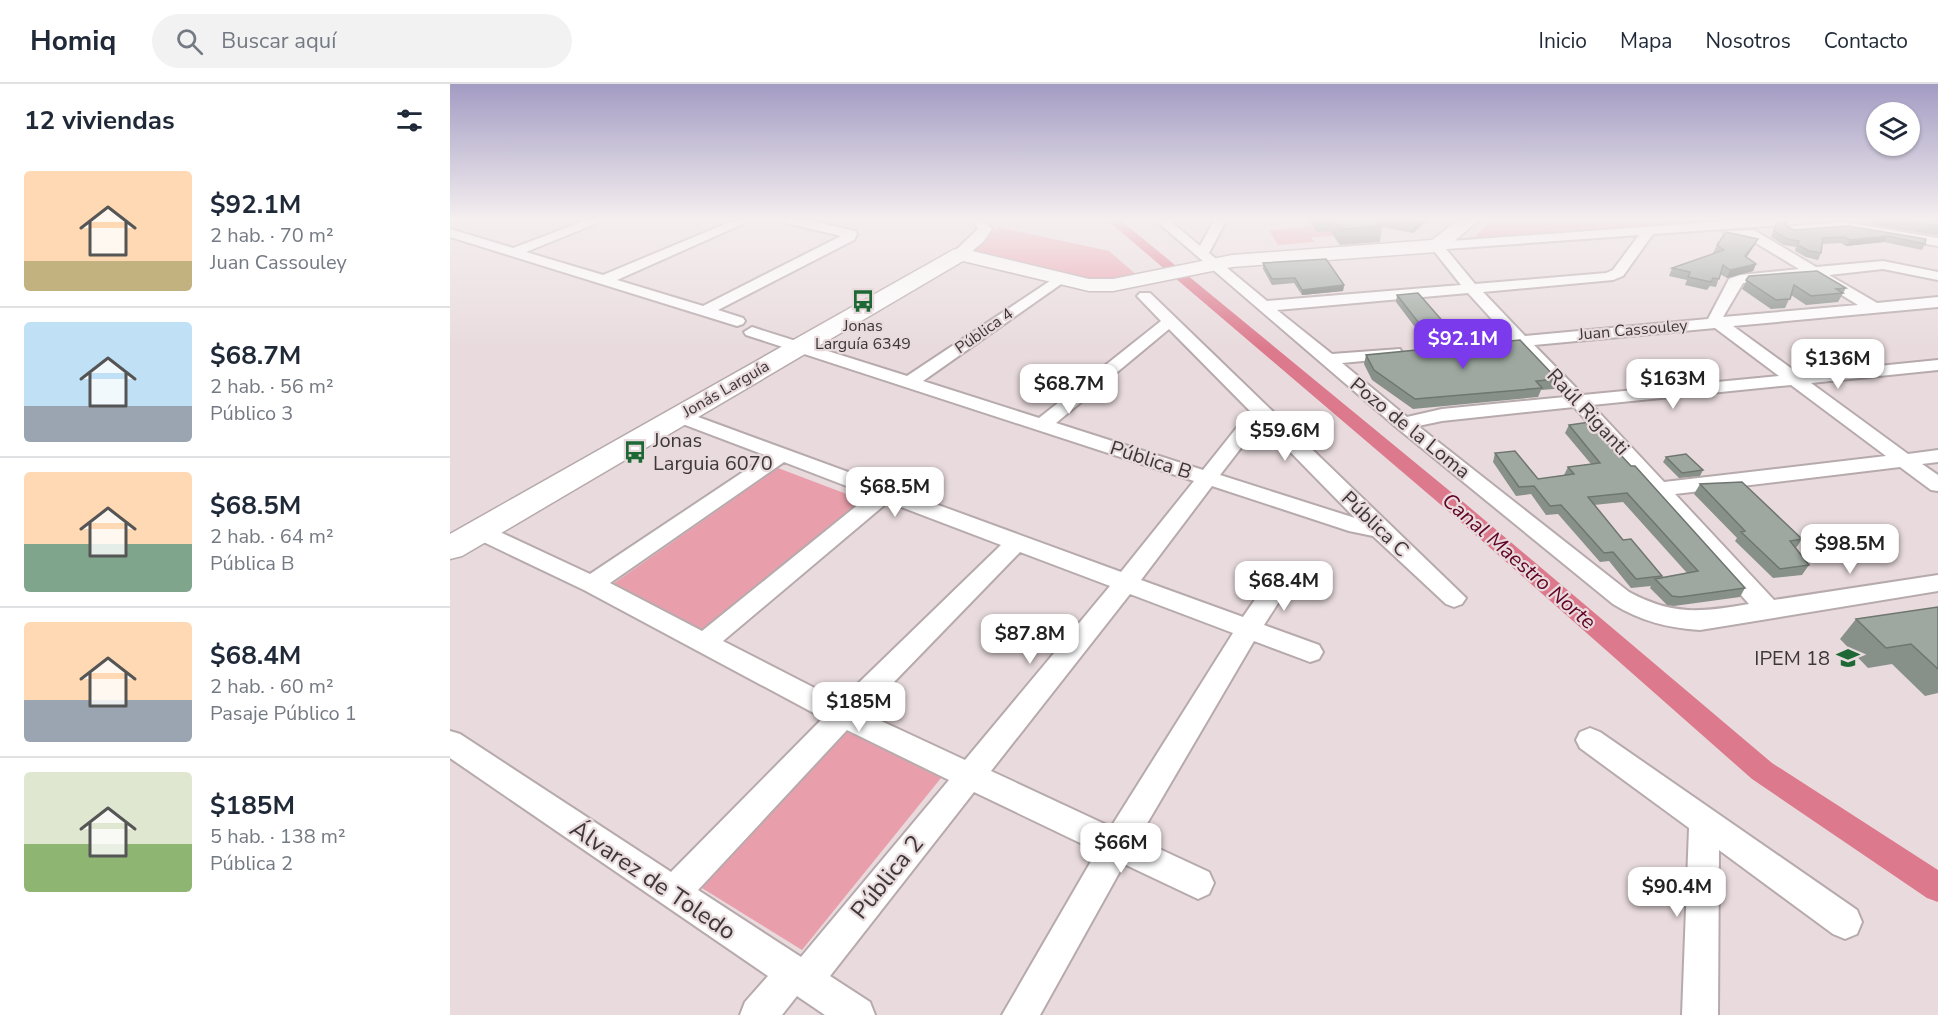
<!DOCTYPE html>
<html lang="es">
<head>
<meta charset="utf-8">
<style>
	body { margin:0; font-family:"Nunito Sans",sans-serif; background:#f2f2f3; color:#1f2937; height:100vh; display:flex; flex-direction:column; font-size:22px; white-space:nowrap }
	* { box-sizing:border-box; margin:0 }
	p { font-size:20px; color:#747a83 }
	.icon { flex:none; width:33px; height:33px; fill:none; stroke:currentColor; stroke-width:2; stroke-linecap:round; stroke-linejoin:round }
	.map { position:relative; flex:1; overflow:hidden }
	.side { display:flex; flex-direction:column; background:#fff; width:450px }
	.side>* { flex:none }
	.tools { position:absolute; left:1416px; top:18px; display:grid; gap:12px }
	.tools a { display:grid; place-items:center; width:54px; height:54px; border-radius:50%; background:#fff; box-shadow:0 2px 4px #0004; font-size:30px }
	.price { position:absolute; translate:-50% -51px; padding:0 14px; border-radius:12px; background:#fff; color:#222; font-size:20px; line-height:39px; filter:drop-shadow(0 2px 3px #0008) }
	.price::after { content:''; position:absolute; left:50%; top:36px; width:18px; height:14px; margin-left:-9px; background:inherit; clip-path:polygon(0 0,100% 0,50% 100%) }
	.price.selected { background:#7c3aed; color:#fff }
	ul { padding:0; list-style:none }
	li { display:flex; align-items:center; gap:18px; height:150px; padding:0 24px }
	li+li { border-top:2px solid #e0e1e3 }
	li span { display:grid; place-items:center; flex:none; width:168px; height:120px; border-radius:6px; color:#555 }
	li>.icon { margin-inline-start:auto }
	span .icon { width:72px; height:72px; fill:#fffc; stroke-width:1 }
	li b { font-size:26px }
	h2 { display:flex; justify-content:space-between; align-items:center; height:72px; padding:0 24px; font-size:26px }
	header { display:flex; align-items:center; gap:36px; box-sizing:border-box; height:84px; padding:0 30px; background:#fff; border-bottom:2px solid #e0e1e3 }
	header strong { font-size:28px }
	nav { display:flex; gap:33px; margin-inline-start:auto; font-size:21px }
	.search { width:420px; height:54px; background:#f2f2f3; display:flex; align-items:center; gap:15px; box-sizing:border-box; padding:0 21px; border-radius:33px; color:#747a83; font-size:22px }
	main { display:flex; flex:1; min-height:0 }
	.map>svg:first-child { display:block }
	.green { fill:#e99fab }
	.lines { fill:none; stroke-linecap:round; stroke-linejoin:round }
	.canal { fill:#dc798c; fill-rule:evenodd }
	.minor-casing { stroke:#b7aaac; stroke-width:4 }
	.secondary-casing { stroke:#b7aaac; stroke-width:3 }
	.minor { fill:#fff; fill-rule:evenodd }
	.secondary { fill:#fff; fill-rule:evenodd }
	.wall { fill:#88908a; fill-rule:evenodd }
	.shaded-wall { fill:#6f7670 }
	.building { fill:#9ea8a0; stroke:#6f7670; stroke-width:1.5 }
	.labels { text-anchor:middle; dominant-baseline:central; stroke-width:4.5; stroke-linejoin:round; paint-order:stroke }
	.far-poi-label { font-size:16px; fill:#3d3738; stroke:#e9dbdd }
	.far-street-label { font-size:16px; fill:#3d3738; stroke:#e9dbdd }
	.street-label { font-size:20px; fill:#3d3738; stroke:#e9dbdd }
	.poi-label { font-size:20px; fill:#3d3738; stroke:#e9dbdd; text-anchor:start }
	.water-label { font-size:21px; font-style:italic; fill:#610425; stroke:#e9dbdd }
	.near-street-label { font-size:24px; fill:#3d3738; stroke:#e9dbdd }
</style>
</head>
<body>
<header>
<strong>Homiq</strong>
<div class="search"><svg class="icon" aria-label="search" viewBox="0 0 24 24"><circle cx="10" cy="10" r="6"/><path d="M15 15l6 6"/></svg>Buscar aquí</div>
<nav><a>Inicio</a><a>Mapa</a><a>Nosotros</a><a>Contacto</a></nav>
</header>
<main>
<section class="side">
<h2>12 viviendas<svg class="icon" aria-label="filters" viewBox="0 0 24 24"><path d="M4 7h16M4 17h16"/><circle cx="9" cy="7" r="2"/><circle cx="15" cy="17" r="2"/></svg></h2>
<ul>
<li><span style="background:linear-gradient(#ffd9b3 75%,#c2b280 0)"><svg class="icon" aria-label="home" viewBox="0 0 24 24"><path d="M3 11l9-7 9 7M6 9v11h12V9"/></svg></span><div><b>$92.1M</b><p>2 hab. · 70 m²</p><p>Juan Cassouley</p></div></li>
<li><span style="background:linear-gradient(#bfe0f5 70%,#9aa5b1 0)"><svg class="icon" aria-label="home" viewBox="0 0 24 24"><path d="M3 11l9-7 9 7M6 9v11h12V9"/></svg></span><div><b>$68.7M</b><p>2 hab. · 56 m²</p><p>Público 3</p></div></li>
<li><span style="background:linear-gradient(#ffd9b3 60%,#7fa58c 0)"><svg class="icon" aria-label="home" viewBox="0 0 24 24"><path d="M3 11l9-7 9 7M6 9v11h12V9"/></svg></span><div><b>$68.5M</b><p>2 hab. · 64 m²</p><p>Pública B</p></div></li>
<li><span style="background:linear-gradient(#ffd9b3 65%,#9aa5b1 0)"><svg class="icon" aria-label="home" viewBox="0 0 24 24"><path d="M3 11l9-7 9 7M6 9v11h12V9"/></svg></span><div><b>$68.4M</b><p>2 hab. · 60 m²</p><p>Pasaje Público 1</p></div></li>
<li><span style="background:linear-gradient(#dfe7d0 60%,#8fb573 0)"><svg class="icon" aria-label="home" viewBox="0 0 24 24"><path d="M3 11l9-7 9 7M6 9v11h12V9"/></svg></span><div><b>$185M</b><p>5 hab. · 138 m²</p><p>Pública 2</p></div></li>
</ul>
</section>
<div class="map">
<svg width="1488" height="931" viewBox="0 0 1488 931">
	<rect width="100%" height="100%" fill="#e9dbdd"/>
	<path class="green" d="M1044 135H1310L1021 156Z
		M863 142 880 147 883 152 861 153 864 158 828 161 819 146Z
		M549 143 659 167 689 193C629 202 578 182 520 167Z
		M328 384 415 417 253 548 160 502Z
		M394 646 491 694 352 866 247 801Z"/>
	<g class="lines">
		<path class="canal" d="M656 135H669L1018 422 1322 679 1488 786V818L1477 814 1302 695 1004 432Z"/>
		<g class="minor-casing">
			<path id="minor" d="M139 135H157L76 168 153 191 287 135H304L167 196 253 222 391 152 332 138 331 135H353L405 147 407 150 404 156 268 226 293 234 295 237 293 240 287 242 0 153V145L63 164Z
				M522 135H534L542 145 533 158 515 173H505V167L528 145Z
				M704 135H718L750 162 765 135H777L759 169 817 217 1011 201 980 162 987 158 1304 135H1363L1357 139 1203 150 1173 192 1163 196 1033 208 1075 252 1258 235 1279 195 1290 191 1349 185 1296 153H1274V147L1304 146 1366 183 1433 177 1488 188V196L1433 185 1379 191 1427 219 1488 213V223L1283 242 1349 290 1488 276V286L1361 299 1458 370 1488 366V378L1472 380 1488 391V407L1481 406 1450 383 1225 410 1324 516 1488 491V507L1250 546C1218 544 1191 537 1163 520L946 343ZM1189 151 1163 186 1156 189 1025 200 996 165ZM1361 192 1408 221 1273 233 1293 199ZM1018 209 1059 254 1053 258 1055 261 1067 262 1115 313 992 325 957 333 892 279 944 274 950 273 952 269 950 265 882 270 827 226ZM1265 244 1329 292 1133 311 1084 261ZM1341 301 1436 372 1214 398 1142 321ZM1124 323 1299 520C1252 528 1223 532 1179 508L968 342 992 337Z
				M1395 138 1488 154V162L1395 146 1341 150 1334 146 1341 142Z
				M609 191 616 195 614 198 473 297 589 334 711 237 687 212 690 209H700L1016 514 1012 520 1004 523 996 520 923 452 899 447 762 402 691 496 793 533 828 482 836 480 844 482 848 488 814 541 869 561 873 568 869 575 860 578 804 557 688 755 759 788 764 799 759 810 748 815 674 780 590 931H552L647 767 524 708 380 892 420 918 425 931H375L347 912 332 931H290L295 918 318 892 0 674V647L10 650 221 788 373 634 134 506 21 452 18 447 21 442 29 440 37 442 140 490 317 372 222 336 220 332 222 328 229 326 671 488 744 397 296 251 294 248 302 243 308 245 457 292ZM719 245 800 327 753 386 606 339ZM811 338 905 434 770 391ZM334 378 420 411 252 547 160 499ZM438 418 551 461 390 617 273 557ZM570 468 660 502 515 676 414 629ZM680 510 783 549 661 743 541 687ZM397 646 499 696 351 873 248 806Z
				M1140 644 1150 648 1407 826 1412 838 1407 850 1395 855 1383 850 1269 766 1268 931H1232L1239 744 1130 664 1126 656 1130 648Z"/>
		</g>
		<g class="secondary-casing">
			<path id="secondary" d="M1009 135H1030L994 166 987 168 782 183 663 207H639L513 177 12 472 0 475V450L503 166 510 164 639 195H663L782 171 982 156Z"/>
		</g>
		<use href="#minor" class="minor"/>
		<use href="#secondary" class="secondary"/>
	</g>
	<path class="wall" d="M858 135H979L963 149 932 143 930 158 890 161 880 147 867 148Z
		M1414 135H1488V151H1485L1425 141Z
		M1338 137 1336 141 1344 146 1398 142 1475 160 1472 166 1434 158 1396 162 1391 159 1372 160 1371 169 1368 176 1356 173 1345 167 1346 163 1334 161 1321 153 1327 138Z
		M1267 161 1304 162 1296 173 1306 180 1303 187 1277 194 1270 190 1266 203 1260 202 1257 206 1235 201 1237 196 1219 192 1222 184 1264 170 1263 169Z
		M813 179 894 201 893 207 852 211 844 199 822 201 813 185Z
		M1299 192 1396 204 1388 218 1356 221 1341 211 1335 224 1321 225 1292 205Z
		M947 211 1003 249 1002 257 977 259 946 218Z
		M916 271 1107 295 1104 305 1091 306 1088 313 963 325 922 296 914 280Z
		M1119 341 1295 504 1290 513 1224 522 1217 521 1200 504 1201 502 1181 504 1159 477 1150 478 1108 430 1096 431 1081 410 1066 412 1043 378 1045 369 1088 395 1114 391 1118 383 1141 380 1115 349ZM1173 418 1237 489 1210 494 1212 492 1173 456 1144 421Z
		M1216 373 1253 386 1250 392 1229 394 1213 378Z
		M1250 400 1352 455 1346 464 1359 481 1352 491 1323 494 1285 457 1287 454 1244 410Z
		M1488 523V609L1475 612 1442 580 1418 584 1390 555 1406 535Z"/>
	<path class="shaded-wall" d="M967 135H979L963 149 965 137Z
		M1438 152 1434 158 1396 162 1400 156Z
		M1308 155 1304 162 1292 180 1295 172Z
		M1306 180 1303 187 1277 194 1280 186Z
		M894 201 893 207 852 211V206Z"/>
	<path class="building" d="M885 135H926L932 142 892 145Z
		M1447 135H1488V142Z
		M1338 137 1335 141 1344 146 1398 142 1476 155 1475 160 1438 152 1400 156 1394 153 1373 154 1371 169 1359 167 1348 161 1349 157 1337 155 1324 147 1327 138Z
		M1276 148 1308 155 1295 172 1306 180 1280 186 1273 181 1269 195 1263 194 1261 198 1238 193 1240 188 1222 184 1274 166 1267 161Z
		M876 175 894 201 852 206 845 194 822 195 813 179Z
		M1367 187 1396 204 1386 205 1393 209 1361 212 1344 201 1340 215 1326 216 1296 196 1299 192Z
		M968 209 1003 249 979 252 947 211Z
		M1070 256 1107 295 1086 297 1092 304 965 315 924 286 916 271Z
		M1140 338 1181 382H1185L1295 504 1230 513 1222 512 1205 495 1248 487 1177 409 1138 413 1173 456 1181 455 1212 492 1186 495 1163 468 1154 469 1111 421 1100 422 1084 402 1069 403 1045 369 1065 367 1088 395 1124 390 1118 383 1150 379 1119 341Z
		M1236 370 1253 386 1232 389 1216 373Z
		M1292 398 1352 455 1340 457 1359 481 1330 485 1291 448 1295 447 1250 400Z
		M1488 523V585L1461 560 1436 564 1406 535Z"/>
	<linearGradient id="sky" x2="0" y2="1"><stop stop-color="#a39cc3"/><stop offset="0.51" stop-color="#f5eff0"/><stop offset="1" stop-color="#f5eff0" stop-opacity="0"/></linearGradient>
	<rect width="1488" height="265" fill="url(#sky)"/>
	<defs>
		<g id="bus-bare" transform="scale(1.8)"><path d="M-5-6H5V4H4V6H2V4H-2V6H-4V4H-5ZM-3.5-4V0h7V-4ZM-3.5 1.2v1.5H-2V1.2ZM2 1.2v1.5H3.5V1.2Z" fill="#1e6835" stroke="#e9dbdd" stroke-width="2.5" paint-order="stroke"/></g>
		<g id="school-bare" transform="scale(1.8)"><path d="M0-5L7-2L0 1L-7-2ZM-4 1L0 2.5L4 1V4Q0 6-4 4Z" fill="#1e6835" stroke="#e9dbdd" stroke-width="2.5" paint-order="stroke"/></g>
	</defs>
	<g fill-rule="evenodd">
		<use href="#bus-bare" x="413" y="217"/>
		<use href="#bus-bare" x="185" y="368"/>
		<use href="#school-bare" x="1398" y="574"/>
	</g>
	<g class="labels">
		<g class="far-poi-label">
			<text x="413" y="242">Jonas<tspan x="413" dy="18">Larguía 6349</tspan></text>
		</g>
		<g class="far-street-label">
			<text transform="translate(1183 246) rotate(-5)">Juan Cassouley</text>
			<text transform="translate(534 247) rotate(-35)">Pública 4</text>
			<text transform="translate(276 305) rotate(-30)">Jonás Larguía</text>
		</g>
		<g class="street-label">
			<text transform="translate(1138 328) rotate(47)">Raúl Riganti</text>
			<text transform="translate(960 344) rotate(39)">Pozo de la Loma</text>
			<text transform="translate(701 376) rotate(18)">Pública B</text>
			<text transform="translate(925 440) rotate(44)">Pública C</text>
		</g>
		<g class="poi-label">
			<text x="203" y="356">Jonas<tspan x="203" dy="23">Larguia 6070</tspan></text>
			<text x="1380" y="574" text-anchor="end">IPEM 18</text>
		</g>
		<g class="water-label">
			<text transform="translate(1069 477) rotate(41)">Canal Maestro Norte</text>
		</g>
		<g class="near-street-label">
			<text transform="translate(437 793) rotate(-51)">Pública 2</text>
			<text transform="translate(203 796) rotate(34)">Álvarez de Toledo</text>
		</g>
	</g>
</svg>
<div class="tools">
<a><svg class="icon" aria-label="layers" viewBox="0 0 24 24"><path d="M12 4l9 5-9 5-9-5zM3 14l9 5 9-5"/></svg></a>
</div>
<b class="price selected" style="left:1013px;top:286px">$92.1M</b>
<b class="price" style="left:1388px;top:306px">$136M</b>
<b class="price" style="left:1223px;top:326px">$163M</b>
<b class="price" style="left:619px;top:331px">$68.7M</b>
<b class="price" style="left:835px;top:378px">$59.6M</b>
<b class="price" style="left:445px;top:434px">$68.5M</b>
<b class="price" style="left:1400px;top:491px">$98.5M</b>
<b class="price" style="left:834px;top:528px">$68.4M</b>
<b class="price" style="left:580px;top:581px">$87.8M</b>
<b class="price" style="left:409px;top:649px">$185M</b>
<b class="price" style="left:671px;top:790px">$66M</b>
<b class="price" style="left:1227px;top:834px">$90.4M</b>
</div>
</main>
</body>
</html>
